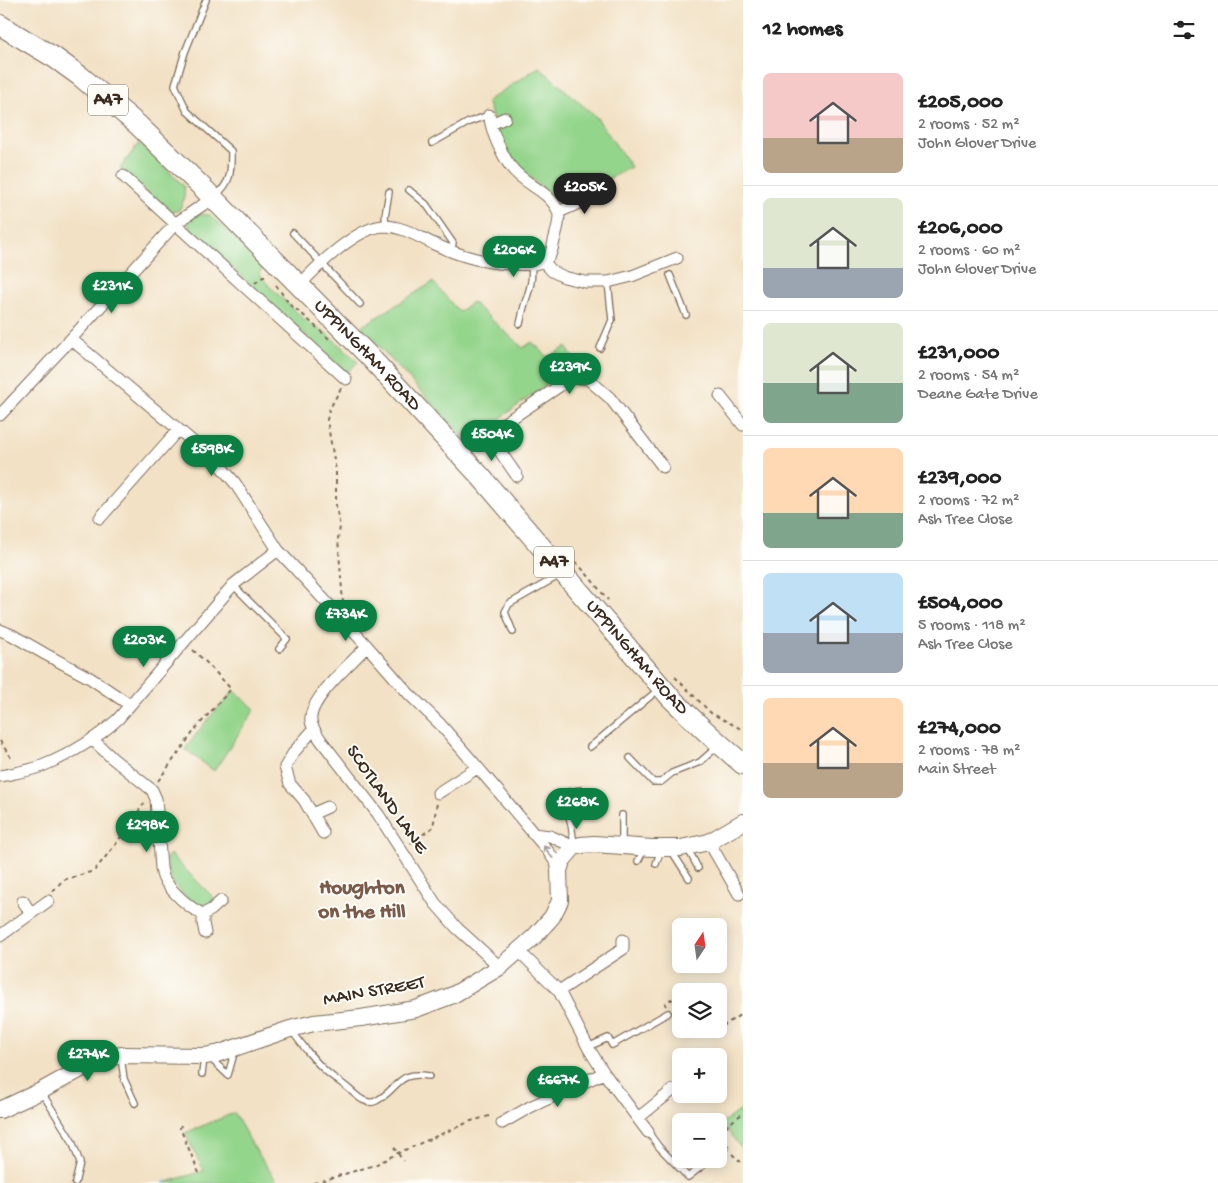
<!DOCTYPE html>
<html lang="en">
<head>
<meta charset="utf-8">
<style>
	body { margin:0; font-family:"Gochi Hand",sans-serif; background:#f2f2f2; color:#222; height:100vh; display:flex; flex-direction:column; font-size:19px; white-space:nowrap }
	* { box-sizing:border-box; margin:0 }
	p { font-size:16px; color:#767676 }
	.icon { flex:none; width:28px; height:28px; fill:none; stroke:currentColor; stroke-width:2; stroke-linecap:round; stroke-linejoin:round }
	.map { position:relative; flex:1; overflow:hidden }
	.drawer { display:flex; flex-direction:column; background:#fff; width:475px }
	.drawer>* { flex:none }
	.needle { width:32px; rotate:13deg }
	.buttons { position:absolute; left:672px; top:918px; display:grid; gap:10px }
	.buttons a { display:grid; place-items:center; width:55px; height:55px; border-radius:8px; background:#fff; box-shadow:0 2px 12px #0003; font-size:25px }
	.price { position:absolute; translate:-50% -42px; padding:0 11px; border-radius:18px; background:#0b8043; color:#fff; font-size:16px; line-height:32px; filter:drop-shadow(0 1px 2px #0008) }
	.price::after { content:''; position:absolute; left:50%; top:30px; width:15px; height:11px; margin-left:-8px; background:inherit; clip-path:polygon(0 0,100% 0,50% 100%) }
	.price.active { background:#222; color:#fff }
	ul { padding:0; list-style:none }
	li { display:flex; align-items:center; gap:15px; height:125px; padding:0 20px }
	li+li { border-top:1px solid #e0e0e0 }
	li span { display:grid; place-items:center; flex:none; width:140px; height:100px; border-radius:8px; color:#555 }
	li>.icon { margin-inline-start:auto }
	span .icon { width:60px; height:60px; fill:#fffc; stroke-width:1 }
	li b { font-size:21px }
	h2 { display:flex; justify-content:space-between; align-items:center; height:60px; padding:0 20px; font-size:21px }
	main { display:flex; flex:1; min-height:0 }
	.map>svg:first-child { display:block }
	.green { fill:#94d58c; stroke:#688055 }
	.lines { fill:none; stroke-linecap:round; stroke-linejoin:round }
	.stream { stroke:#56c4ca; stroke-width:3 }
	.lane-casing { stroke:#7b6a58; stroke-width:8 }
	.street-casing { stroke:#7b6a58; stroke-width:13 }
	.secondary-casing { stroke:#7b6a58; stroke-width:18 }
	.highway-casing { stroke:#7b6a58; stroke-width:22 }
	.path { stroke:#7b6a58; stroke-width:2; stroke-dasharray:4 4; stroke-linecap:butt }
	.lane { stroke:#fff; stroke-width:5.5 }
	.street { stroke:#fff; stroke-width:11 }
	.secondary { stroke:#fff; stroke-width:16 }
	.highway { stroke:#fff; stroke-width:20 }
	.oneway { stroke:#a79f9a }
	.labels { text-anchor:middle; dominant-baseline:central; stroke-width:4; stroke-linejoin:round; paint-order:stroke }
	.shield { fill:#fdfcf7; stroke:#75695f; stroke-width:1 }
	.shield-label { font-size:18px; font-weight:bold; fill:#3b2a1e }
	.street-label { font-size:19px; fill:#3b2a1e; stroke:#fdfcf7 }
	.quarter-label { font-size:21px; font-weight:bold; fill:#7b5a49; stroke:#fdfcf7 }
</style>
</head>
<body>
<main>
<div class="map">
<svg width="743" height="1183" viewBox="0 0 743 1183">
	<rect width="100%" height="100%" fill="#fdfcf7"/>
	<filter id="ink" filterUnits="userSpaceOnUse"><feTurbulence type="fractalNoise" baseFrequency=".02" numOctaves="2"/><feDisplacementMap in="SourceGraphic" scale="10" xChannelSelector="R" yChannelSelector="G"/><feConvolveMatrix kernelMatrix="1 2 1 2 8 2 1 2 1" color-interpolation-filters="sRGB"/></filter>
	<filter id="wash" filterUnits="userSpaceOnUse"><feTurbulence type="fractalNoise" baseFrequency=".0096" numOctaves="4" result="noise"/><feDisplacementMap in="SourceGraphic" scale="20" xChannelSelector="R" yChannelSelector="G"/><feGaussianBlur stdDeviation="1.12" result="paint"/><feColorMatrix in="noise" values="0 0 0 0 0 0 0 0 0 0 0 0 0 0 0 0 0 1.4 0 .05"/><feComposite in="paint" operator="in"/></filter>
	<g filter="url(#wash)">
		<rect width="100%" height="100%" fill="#f2e1c4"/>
		<path class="green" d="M539 67 597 118 631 167 561 204 516 165 499 136 487 101Z
			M139 143 184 186C185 195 184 202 179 210L174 212C155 202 135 182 120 168Z
			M198 214 210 215 215 220 231 234 263 268 262 270 259 273 269 286 308 323 325 332 358 362 347 373 190 229 188 222 193 216Z
			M433 282 459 312 472 302 523 348 532 342 548 357 566 347 575 360 557 377 491 425 463 437 361 327Z
			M234 691 255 709 214 771 185 749 209 718Z
			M170 854 215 899C203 913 191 902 181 892 179 889 175 886 173 883 169 876 168 866 166 859Z
			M743 1108V1151L722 1123Z
			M234 1113 253 1146 278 1183H167V1182L204 1171 185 1133Z"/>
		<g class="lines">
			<path class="stream" d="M165 1182V1183"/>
		</g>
	</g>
	<g filter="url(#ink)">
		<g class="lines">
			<g class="lane-casing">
				<path id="lane" d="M206 0 185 52 175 85 187 111 231 151C231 170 232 182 216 195
					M432 143 469 122 489 115
					M409 190 426 204 453 243 451 251
					M386 226 385 216 389 192
					M293 233 360 304
					M670 275 686 315
					M520 324C522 316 523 308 526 300 530 288 533 279 531 265
					M600 348 612 320 608 282
					M233 585 287 639 279 649
					M513 632 505 612 509 604 560 575
					M590 747 658 690
					M630 758 653 782H661L672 773 700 762 718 746
					M567 810 597 803
					M622 815V844
					M574 844 571 824 563 793 580 790
					M688 849 698 868
					M671 850 689 878
					M638 861 644 850
					M656 864 661 850
					M292 1031C303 1046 314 1061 328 1073 335 1079 342 1083 349 1089 356 1095 366 1106 376 1101 399 1089 397 1070 429 1076
					M588 1047 608 1038 612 1045 668 1013
					M121 1057 124 1079 135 1103
					M210 1058 228 1075 235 1050
					M202 1074 204 1058
					M42 1093 72 1141 80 1163 75 1183
					M648 1132 659 1147 688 1177 711 1159
					M719 1153 726 1148"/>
			</g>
			<g class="street-casing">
				<path id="street" d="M491 124 505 118
					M123 176 346 379
					M559 212 601 193
					M543 261 552 271 564 277 585 282H608L632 276 677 258
					M299 286C317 266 357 227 384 226 402 226 419 237 434 244 460 256 486 264 515 264 527 265 542 266 550 255 552 251 553 245 554 241 556 233 561 218 558 211 549 190 524 185 511 167 506 161 498 145 495 137 492 130 491 122 489 115
					M71 339 217 462 235 483 278 550 367 646
					M720 396 743 425
					M0 415 71 339 176 223 213 198
					M488 434 517 476
					M459 455 467 448 573 377 588 379 610 398 663 467
					M100 518 178 430
					M0 630 12 635 45 654 90 678 130 705
					M314 729 294 752 285 767 290 784 304 800 323 833
					M92 739 112 758 152 790 156 799 161 868C162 872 162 876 164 879 171 891 190 909 203 914L211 910 221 901
					M0 776C14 773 29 771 42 766 69 755 96 739 118 719L233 585 278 550
					M438 793 477 768
					M312 814 328 807
					M533 834 550 836 574 847
					M709 842 739 894
					M23 901 31 914
					M203 914V923L205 933
					M0 936 48 901
					M519 951 559 991 589 1049 604 1073 648 1132
					M500 967 457 928 435 903 378 814 320 739C317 734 312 728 311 721 308 699 353 662 367 646L409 694 440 724 498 791 548 851 556 863 559 871
					M559 991 623 949V940
					M638 1118 673 1090
					M502 1123 530 1107 604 1073"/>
			</g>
			<g class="secondary-casing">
				<path id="secondary" d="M0 1110 41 1091 99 1059 121 1055 205 1056 217 1054 290 1029 314 1023 361 1018 416 1009 453 995 500 967 534 937 552 917 560 901 559 871 562 861 574 847 581 845 594 844 652 848H681L709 842 743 822"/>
			</g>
			<g class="highway-casing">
				<g id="highway">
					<path id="s1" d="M0 25 55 58 80 76 138 125 205 190 369 356 481 477 671 698C694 721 718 743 743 764"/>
				</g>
			</g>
			<path class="path" d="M255 283 263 277H268
				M276 285 290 305 300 312 329 339
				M341 388 329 410 327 420 336 471V506L340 527 338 539 343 603
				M570 556 586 573 608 600
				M675 677 711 713 743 730
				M0 741 13 761
				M158 781 197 727 231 689 208 664 193 650
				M410 844 433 827 437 803
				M53 891 63 880 94 871 116 844 145 802
				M666 1006 665 1004 671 999 681 1006
				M716 1029 717 1030 743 1013
				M181 1125 180 1128 199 1173
				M719 1132 743 1113
				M719 1133 722 1140
				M394 1147 403 1161
				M732 1154 743 1164
				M314 1183 375 1165 398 1153 471 1121 493 1115"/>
			<use href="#lane" class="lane"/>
			<use href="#street" class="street"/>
			<use href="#secondary" class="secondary"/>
			<use href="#highway" class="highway"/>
		</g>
		<defs><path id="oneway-shaft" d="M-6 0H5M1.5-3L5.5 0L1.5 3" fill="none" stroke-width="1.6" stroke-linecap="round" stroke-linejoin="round" transform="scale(1.25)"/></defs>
		<use class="oneway" href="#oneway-shaft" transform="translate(548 852) rotate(-127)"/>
	</g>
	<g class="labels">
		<g class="shield">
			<rect x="88" y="84.5" width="40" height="31" rx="4"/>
			<rect x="534" y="546.5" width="40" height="31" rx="4"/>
		</g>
		<g class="shield-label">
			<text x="108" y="100">A47</text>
			<text x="554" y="562">A47</text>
		</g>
		<g class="street-label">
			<text stroke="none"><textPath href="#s1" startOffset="496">UPPINGHAM ROAD</textPath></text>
			<text stroke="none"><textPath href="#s1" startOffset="901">UPPINGHAM ROAD</textPath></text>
			<text transform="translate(386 800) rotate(55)">SCOTLAND LANE</text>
			<text transform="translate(374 992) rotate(-10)">MAIN STREET</text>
		</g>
		<g class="quarter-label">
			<text x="362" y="889">Houghton<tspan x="362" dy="24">on the Hill</tspan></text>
		</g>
	</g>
</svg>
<div class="buttons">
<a><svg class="needle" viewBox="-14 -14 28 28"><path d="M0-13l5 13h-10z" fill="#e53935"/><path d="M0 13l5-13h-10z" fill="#767676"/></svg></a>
<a><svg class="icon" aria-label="layers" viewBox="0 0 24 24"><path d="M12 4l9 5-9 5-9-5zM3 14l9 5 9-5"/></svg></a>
<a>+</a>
<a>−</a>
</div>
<b class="price active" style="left:585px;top:215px">£205K</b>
<b class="price" style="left:514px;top:278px">£206K</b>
<b class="price" style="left:112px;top:314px">£231K</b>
<b class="price" style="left:570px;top:395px">£239K</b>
<b class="price" style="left:492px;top:462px">£504K</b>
<b class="price" style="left:212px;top:477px">£598K</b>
<b class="price" style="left:346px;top:642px">£734K</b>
<b class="price" style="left:144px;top:668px">£203K</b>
<b class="price" style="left:577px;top:830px">£268K</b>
<b class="price" style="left:147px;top:853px">£298K</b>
<b class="price" style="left:88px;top:1082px">£274K</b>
<b class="price" style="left:558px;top:1108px">£667K</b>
</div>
<section class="drawer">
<h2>12 homes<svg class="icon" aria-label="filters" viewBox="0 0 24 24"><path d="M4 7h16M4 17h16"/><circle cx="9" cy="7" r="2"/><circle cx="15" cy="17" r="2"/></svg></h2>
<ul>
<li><span style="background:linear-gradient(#f6c9c9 65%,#b9a48a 0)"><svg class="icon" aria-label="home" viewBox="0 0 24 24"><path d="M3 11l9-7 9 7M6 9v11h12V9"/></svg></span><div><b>£205,000</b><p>2 rooms · 52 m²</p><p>John Glover Drive</p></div></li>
<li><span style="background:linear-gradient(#dfe7d0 70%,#9aa5b1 0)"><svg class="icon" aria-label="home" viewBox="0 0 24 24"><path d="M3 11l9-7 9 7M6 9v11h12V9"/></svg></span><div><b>£206,000</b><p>2 rooms · 60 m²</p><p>John Glover Drive</p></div></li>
<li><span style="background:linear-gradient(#dfe7d0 60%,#7fa58c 0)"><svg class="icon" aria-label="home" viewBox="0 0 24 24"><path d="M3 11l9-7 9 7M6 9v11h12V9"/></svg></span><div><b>£231,000</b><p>2 rooms · 54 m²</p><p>Deane Gate Drive</p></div></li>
<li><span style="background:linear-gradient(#ffd9b3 65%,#7fa58c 0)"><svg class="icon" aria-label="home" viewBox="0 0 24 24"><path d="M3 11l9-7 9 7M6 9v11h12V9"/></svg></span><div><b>£239,000</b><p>2 rooms · 72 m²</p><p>Ash Tree Close</p></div></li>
<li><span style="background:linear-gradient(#bfe0f5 60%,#9aa5b1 0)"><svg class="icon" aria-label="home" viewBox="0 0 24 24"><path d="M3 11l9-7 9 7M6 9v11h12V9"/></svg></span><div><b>£504,000</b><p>5 rooms · 118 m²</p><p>Ash Tree Close</p></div></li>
<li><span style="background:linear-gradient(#ffd9b3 65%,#b9a48a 0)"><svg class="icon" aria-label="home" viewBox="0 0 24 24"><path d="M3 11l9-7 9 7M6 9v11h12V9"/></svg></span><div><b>£274,000</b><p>2 rooms · 78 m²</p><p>Main Street</p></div></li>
</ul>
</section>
</main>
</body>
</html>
